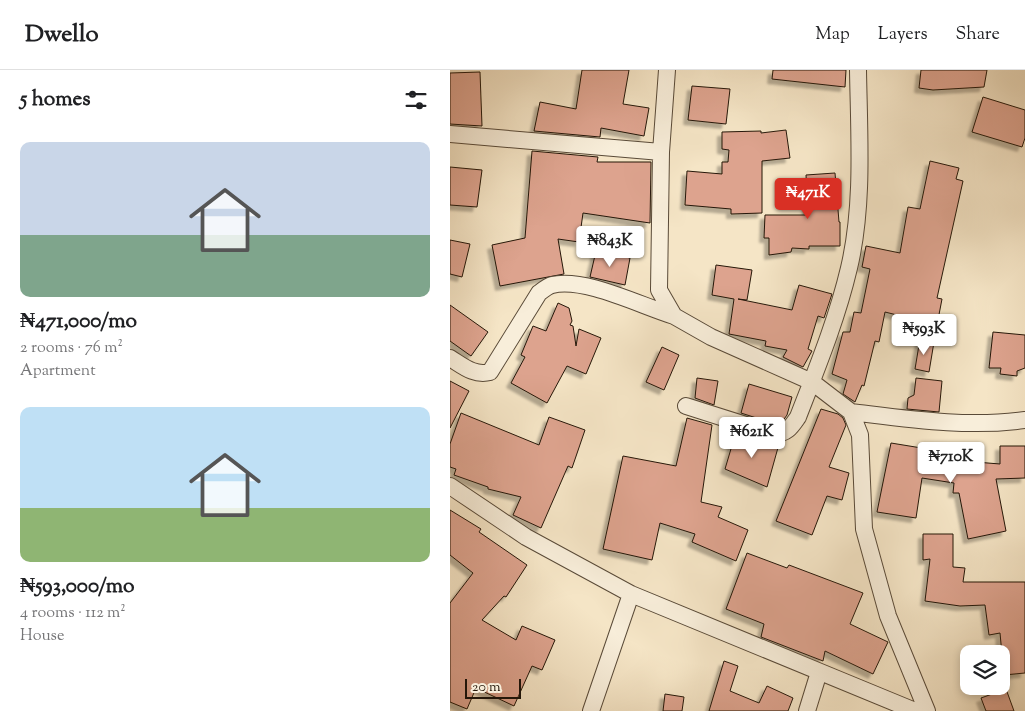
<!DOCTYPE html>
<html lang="en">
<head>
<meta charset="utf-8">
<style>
	body { margin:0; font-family:"Sorts Mill Goudy",serif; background:#f6f6f6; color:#202124; height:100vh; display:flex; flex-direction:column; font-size:19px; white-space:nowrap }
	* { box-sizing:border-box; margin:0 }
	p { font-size:16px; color:#757577 }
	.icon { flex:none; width:28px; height:28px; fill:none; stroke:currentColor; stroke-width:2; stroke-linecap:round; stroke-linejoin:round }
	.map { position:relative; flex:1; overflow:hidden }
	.sheet { display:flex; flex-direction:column; background:#fff; width:450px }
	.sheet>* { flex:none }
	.buttons { position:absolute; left:510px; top:575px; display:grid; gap:10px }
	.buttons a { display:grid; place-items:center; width:50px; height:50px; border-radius:10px; background:#fff; box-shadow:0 2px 8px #0003; font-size:25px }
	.scale { position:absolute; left:15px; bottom:12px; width:56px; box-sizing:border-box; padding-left:5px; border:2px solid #251709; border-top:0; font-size:14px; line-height:18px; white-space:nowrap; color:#251709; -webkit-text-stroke:4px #f8eeda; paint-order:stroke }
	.price { position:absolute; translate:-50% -42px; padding:0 11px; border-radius:5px; background:#fff; color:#222; font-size:16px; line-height:32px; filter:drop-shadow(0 1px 2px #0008) }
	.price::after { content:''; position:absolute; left:50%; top:30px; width:15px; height:11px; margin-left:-8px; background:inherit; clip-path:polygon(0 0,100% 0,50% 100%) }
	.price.current { background:#d93025; color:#fff }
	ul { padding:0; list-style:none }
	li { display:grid; align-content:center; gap:10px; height:265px; padding:0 20px }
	li span { display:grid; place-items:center; height:155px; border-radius:10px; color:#555 }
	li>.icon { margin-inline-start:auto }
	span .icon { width:90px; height:90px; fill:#fffc; stroke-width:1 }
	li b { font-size:21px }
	h2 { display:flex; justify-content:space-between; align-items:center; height:60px; padding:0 20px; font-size:21px }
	header { display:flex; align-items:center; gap:30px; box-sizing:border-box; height:70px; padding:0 25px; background:#fff; border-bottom:1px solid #e0e0e0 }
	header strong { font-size:24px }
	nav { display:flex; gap:28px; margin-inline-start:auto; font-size:18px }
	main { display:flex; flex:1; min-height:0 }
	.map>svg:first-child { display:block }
	.building { fill:#dda38e; stroke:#251709; filter:url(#shadow) }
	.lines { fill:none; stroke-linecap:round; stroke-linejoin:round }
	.minor-casing { stroke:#594a38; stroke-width:18 }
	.minor { stroke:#f8eeda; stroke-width:16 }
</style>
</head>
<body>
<header>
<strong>Dwello</strong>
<nav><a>Map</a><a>Layers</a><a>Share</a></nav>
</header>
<main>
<section class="sheet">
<h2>5 homes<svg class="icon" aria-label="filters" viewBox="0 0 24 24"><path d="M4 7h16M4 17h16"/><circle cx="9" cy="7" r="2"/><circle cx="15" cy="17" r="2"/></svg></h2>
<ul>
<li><span style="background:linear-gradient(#c9d6e8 60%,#7fa58c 0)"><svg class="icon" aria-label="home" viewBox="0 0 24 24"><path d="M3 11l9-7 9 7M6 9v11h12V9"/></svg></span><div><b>₦471,000/mo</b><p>2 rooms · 76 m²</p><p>Apartment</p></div></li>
<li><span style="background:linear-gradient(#bfe0f5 65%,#8fb573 0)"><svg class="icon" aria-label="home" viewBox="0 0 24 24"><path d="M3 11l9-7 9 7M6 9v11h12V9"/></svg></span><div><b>₦593,000/mo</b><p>4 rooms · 112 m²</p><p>House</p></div></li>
</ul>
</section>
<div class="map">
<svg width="575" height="641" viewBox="0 0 575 641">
	<defs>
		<filter id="shadow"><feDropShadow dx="-4.5" dy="4.5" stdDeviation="1" flood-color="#0004"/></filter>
	</defs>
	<rect width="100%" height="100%" fill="#f5e5c6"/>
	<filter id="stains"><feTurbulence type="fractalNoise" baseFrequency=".004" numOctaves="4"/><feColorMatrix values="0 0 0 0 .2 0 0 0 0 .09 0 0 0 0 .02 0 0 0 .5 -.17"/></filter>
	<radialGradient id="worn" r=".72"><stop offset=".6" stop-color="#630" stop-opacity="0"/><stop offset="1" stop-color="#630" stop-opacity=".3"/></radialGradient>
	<path class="building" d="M132 0H179L173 34 199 38 194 66 151 58 150 67 84 61 90 32 126 39Z
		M323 0H396L395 17 322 9Z
		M471 0H537L534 17 483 20 469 18Z
		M30 2 32 56 0 54V3Z
		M242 16 280 19 276 54 238 50Z
		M533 27 575 40V68L572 77 522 62Z
		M336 60 340 88 312 91V143L281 144V139L235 135 237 101 272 104V92H278L279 80 272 79V62L311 61V63Z
		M82 81 148 87 147 92H201L200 153 133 143 129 172 108 169 114 204 50 216 42 175 75 168Z
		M480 91 509 98 506 109 513 111 487 228 492 229 487 255 435 242 429 272 425 271 414 316 412 315 405 332 393 324 397 310 382 304 393 262H400L404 242 411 243 420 199 412 197 416 176 450 183 458 137 470 139Z
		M0 97 32 100 27 137 0 135Z
		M385 103 389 152H390V176H359V179L342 178 341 182 319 185V168H314L315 145H358L356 105Z
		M0 170 20 174 12 207 0 204Z
		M146 181 180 188 175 215 140 207Z
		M266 195 302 200 297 230 288 229 342 240 349 215 382 224 374 248 368 246 358 279 362 281 353 297 333 287 337 280 315 276 316 271 279 264 284 229 262 225Z
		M108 233 119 238 122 251 120 255 123 256 126 276 129 259 151 268 136 304 117 296 97 333 61 313 75 287 71 285 83 256 96 261Z
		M0 235 38 262 21 286 0 271Z
		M543 262 575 265V298L567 301V306L550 304 551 298H539Z
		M470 269 484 272 479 302 465 299Z
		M212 277 229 285 214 320 196 312Z
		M247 308 268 311 264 335 245 328Z
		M466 308 492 311 489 342 457 339 458 328 464 325Z
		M0 311 19 321 0 358Z
		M299 314 342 327 337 345 332 352 325 354 291 343Z
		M371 339 388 344 393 348 396 355 379 397 399 403 392 430 377 426 362 465 326 451Z
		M11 343 89 375 99 347 135 360 122 398 118 396 91 458 63 445 71 427 38 419V417L4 405 6 399 0 397V374Z
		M237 348 262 355 251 432 272 437 268 447 298 460 286 491 242 472 245 464 210 453 202 490 153 479 173 386 226 396Z
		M286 362 321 374H329L317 417 275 399Z
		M441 373 502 383 501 390 550 394V376H575V408L546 409 556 461 518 469 509 423H503L504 413 472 408 466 448 427 442Z
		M0 440 31 459 29 462 77 495 56 527 54 526 32 550 66 570 72 556 105 570 92 600 82 596 64 636 26 618 17 639 0 632V533L23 503 0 485Z
		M473 464H503V497L515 498 513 512H575V603L554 605 550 563 539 565 535 535 510 536 475 531 480 489 473 490Z
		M297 483 337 498 339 495 413 523 400 554 438 572 423 604 375 581 373 591 311 567 314 554 276 539Z
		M274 591 288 596 280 621 309 633 317 616 343 628 338 641H259Z
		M556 619 564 641H536L531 628Z
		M215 624 234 627 232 641H213Z"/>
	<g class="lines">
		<g class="minor-casing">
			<path id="minor" d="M217 0 211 82 209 220 224 246 261 267 362 312 401 342 410 365 414 459 438 546 477 641
				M0 64 211 82
				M0 288C13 296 24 306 40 302L89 223C93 220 98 216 102 215 135 207 191 236 224 246
				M236 336 324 364C337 364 341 357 348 347 367 298 387 249 399 198 414 135 409 65 408 0
				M401 342C459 349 517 358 575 350
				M0 416 76 467 181 524 465 641
				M141 641 181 524
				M357 641 369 602"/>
		</g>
		<use href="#minor" class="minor"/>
	</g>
	<rect width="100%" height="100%" filter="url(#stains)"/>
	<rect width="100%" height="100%" fill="url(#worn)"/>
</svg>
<div class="buttons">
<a><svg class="icon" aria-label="layers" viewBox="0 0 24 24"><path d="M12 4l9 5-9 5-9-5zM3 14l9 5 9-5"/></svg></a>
</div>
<div class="scale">20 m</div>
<b class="price current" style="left:358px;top:150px">₦471K</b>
<b class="price" style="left:160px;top:198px">₦843K</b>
<b class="price" style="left:474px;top:286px">₦593K</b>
<b class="price" style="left:302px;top:389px">₦621K</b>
<b class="price" style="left:501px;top:414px">₦710K</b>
</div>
</main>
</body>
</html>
